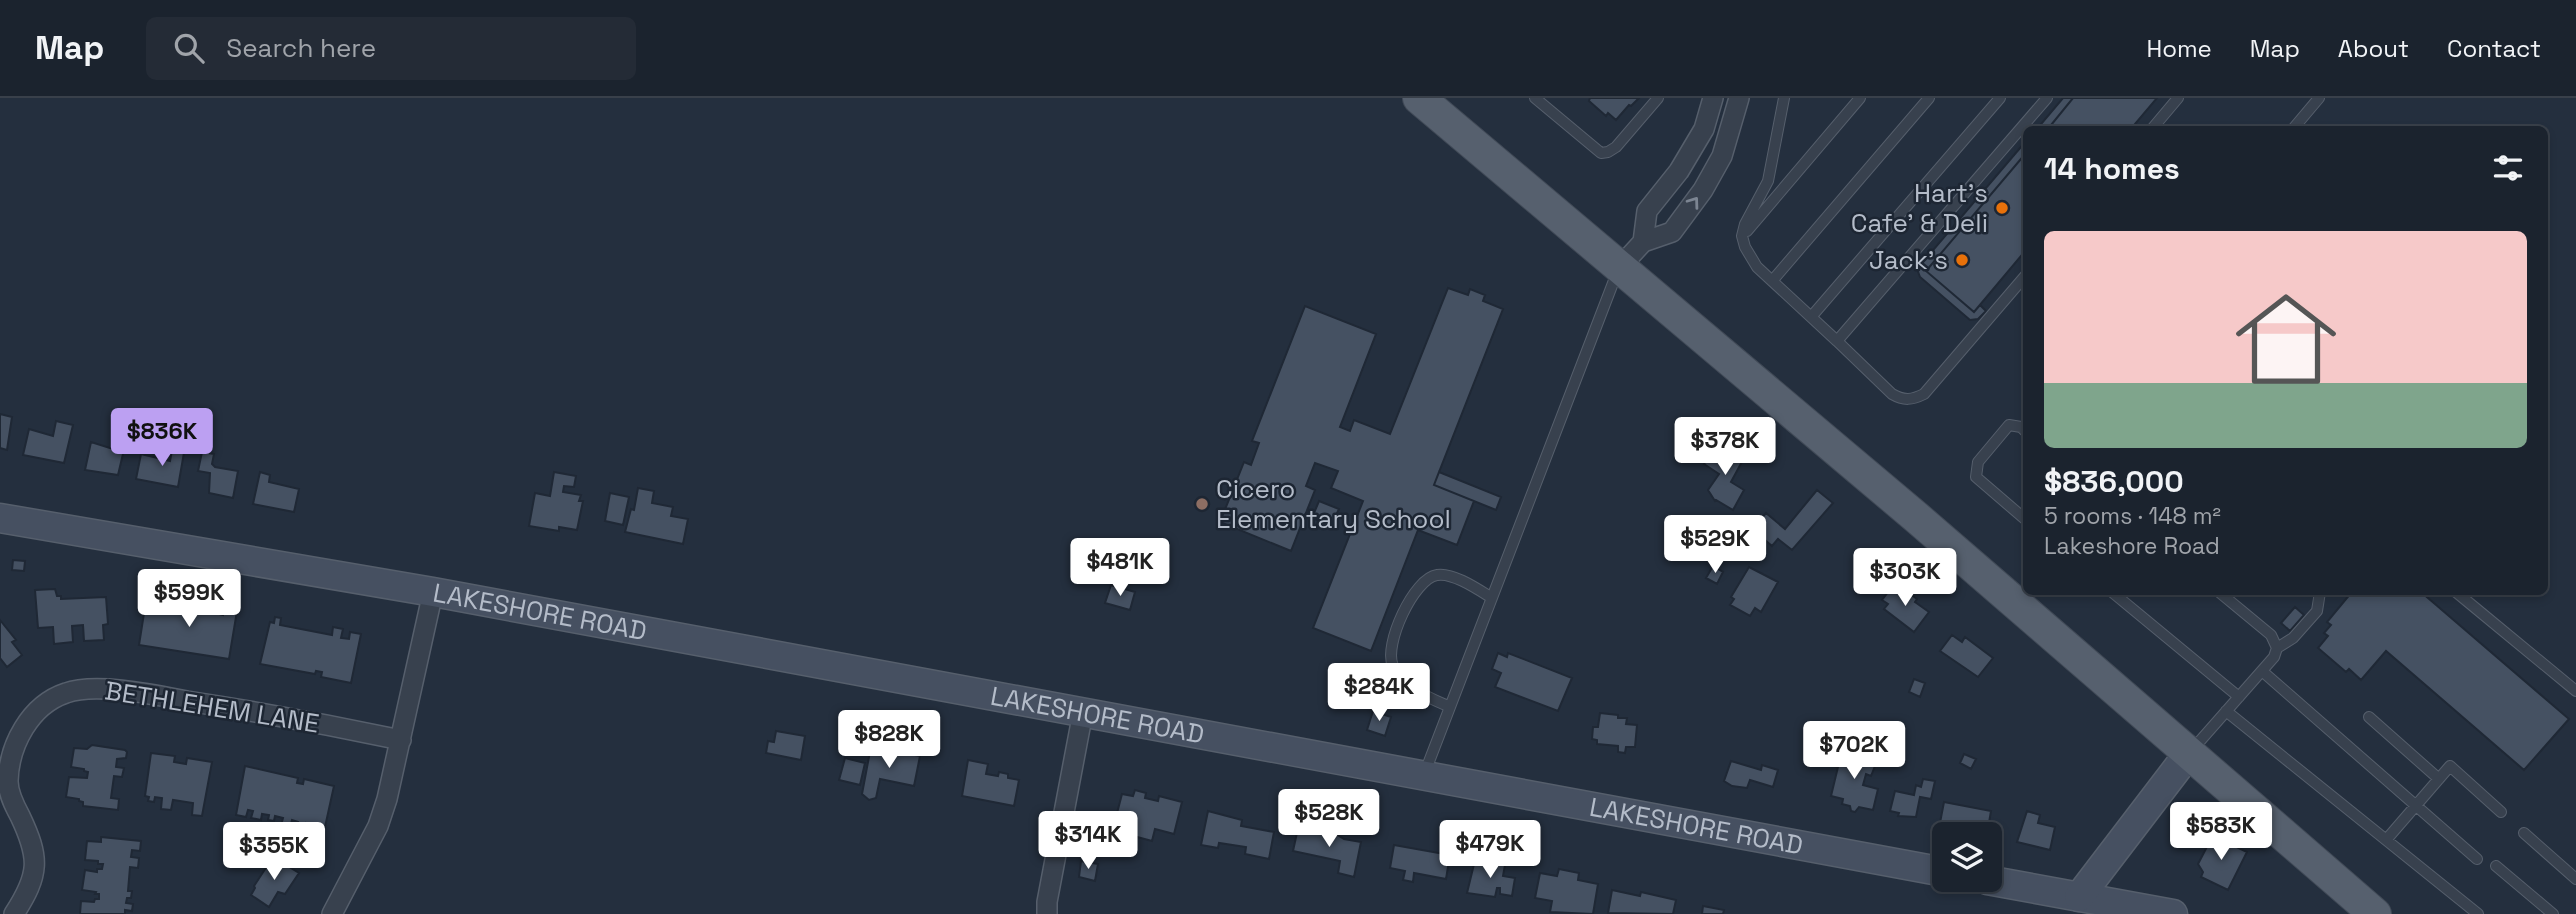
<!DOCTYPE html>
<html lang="en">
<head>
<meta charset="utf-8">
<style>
	body { margin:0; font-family:"Space Grotesk",sans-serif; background:#242b36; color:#f1f3f6; height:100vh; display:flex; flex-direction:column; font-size:26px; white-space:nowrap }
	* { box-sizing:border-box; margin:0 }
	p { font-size:23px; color:#a0a4aa }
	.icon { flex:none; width:38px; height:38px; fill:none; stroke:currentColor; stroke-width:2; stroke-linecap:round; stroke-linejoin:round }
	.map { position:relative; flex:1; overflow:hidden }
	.sheet { position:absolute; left:2023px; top:28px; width:525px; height:469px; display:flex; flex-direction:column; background:#1b232e; border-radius:10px; box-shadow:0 4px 10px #0003,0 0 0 2px #39404a }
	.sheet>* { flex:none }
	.tools { position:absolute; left:1932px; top:724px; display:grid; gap:14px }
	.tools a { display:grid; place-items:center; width:70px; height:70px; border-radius:10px; background:#1b232e; box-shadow:0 4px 10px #0003,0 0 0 2px #39404a; font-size:35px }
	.price { position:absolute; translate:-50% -60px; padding:0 16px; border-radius:7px; background:#fff; color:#222; font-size:23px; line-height:46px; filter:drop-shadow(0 2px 4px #0008) }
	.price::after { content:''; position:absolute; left:50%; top:42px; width:21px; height:16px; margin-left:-10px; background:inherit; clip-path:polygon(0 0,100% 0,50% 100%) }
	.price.current { background:#bca0f2; color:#111 }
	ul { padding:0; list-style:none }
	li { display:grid; align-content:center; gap:14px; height:371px; padding:0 21px }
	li+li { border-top:2px solid #39404a }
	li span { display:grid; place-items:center; height:217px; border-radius:10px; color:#555 }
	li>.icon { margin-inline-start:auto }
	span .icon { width:126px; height:126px; fill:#fffc; stroke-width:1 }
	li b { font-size:30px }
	h2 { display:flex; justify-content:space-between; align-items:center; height:84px; padding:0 21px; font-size:30px }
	header { display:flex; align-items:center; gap:42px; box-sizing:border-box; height:98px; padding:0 35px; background:#1b232e; border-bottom:2px solid #39404a }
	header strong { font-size:33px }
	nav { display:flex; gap:38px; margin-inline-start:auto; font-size:24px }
	.search { width:490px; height:63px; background:#242b36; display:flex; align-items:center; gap:18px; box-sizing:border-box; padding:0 24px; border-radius:10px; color:#a0a4aa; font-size:26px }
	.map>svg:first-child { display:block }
	.building { fill:#455162; stroke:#1f2835; stroke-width:2 }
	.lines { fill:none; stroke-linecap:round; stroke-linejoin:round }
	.lane-casing { stroke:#565f6c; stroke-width:12 }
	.street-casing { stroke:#565f6c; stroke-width:22 }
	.secondary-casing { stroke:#565f6c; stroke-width:31 }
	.primary-casing { stroke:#414a57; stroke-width:34 }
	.lane { stroke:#38414e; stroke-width:10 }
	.street { stroke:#38414e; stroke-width:19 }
	.secondary { stroke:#465061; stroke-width:28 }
	.primary { stroke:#56606e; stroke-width:32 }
	.oneway { stroke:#7c8592 }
	.food-dot { fill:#e8710a; stroke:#1d2633; stroke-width:2.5 }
	.education-dot { fill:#8d6e63; stroke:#1d2633; stroke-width:2.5 }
	.labels { text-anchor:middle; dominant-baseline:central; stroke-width:5; stroke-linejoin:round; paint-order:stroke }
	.poi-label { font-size:26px; fill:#b4bcc9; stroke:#1d2633; text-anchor:end }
	.street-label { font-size:26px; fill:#b4bcc9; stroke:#1d2633 }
</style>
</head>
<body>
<header>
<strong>Map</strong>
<div class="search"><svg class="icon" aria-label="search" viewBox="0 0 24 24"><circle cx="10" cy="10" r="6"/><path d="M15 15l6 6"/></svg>Search here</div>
<nav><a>Home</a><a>Map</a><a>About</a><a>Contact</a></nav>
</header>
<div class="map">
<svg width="2576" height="816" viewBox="0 0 2576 816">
	<rect width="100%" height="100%" fill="#242f3e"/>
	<path class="building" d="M1590 0H1639L1631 8 1629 7 1616 22 1608 15 1606 18 1589 3Z
		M2063 0H2073L2047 32H2036Z
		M2073 0H2157L2130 32H2047Z
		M2026 43V55L1926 173 1974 214 1980 207 1986 213 1978 221 1970 222 1920 179 1917 171Z
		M2026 55V152L1974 214 1926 173Z
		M1448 190 1468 197 1470 191 1485 197 1483 203 1503 211 1434 387 1474 403 1457 447 1418 432 1371 553 1313 530 1363 403 1331 390 1338 373 1315 365 1306 388 1315 392 1291 453 1220 424 1244 364 1251 367 1259 345 1252 343 1305 208 1376 236 1340 329 1350 333 1354 322 1390 336Z
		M0 316 12 319 7 352 0 350Z
		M56 323 73 327 64 365 23 357 29 331 53 338Z
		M116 337 127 339 118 377 85 372 91 344 113 351Z
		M173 347 185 349 178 389 136 381 141 356 170 363Z
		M1715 348 1729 357 1731 356 1737 360 1739 357 1744 360 1731 384 1744 392 1733 412 1716 402 1715 403 1708 392 1719 376 1704 366Z
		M202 354 214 356 212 366 215 369 238 373 233 400 209 395 210 375 198 373Z
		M260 374 270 377 269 384 299 391 294 414 253 406Z
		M554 374 576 378 574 389 564 388 563 394 581 397 579 403H583L577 432 559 429V433L529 428 535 395 550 398Z
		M1439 374 1501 399 1496 412 1434 387Z
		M638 390 654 393 652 405 673 409 671 418 688 421 683 446 625 434 631 411 634 412Z
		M1817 392 1833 405 1792 452 1778 441 1772 448 1752 431 1766 415 1785 431Z
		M610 395 629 399 623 427 605 423Z
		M1319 403 1339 411 1331 428 1312 420Z
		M13 462 25 463 24 473 12 472Z
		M1713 468 1723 474 1717 486 1706 480Z
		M1749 469 1778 484 1761 514 1755 510 1750 518 1730 507 1734 501 1731 499Z
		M1895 485 1917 501 1915 504 1929 514 1914 534 1884 511 1888 506 1882 502Z
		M1111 487 1135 494 1130 512 1105 505Z
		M55 491 57 498H61V501L106 499 108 526 103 527 104 542 84 543 83 527 72 528 73 544 54 546 53 529 38 530 35 492Z
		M2349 494H2421L2569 621 2524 672 2386 553 2361 582 2349 571 2346 574 2318 550 2328 538 2324 535 2331 527 2327 524 2351 495Z
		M147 496 156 498 155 505 210 514 211 502 221 504 219 516 223 517 225 505 238 507 229 561 139 547Z
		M2295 509 2304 517 2290 533 2281 525Z
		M275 519 281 520 280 527 332 537 333 529 343 531 341 540 349 541 350 534 361 536 351 585 321 579 322 574 316 573 315 576 260 566 270 524 274 525Z
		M0 522 16 542 12 544 22 557 7 569 0 560Z
		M1952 537 1962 544 1965 539 1993 560 1978 579 1940 553Z
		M1498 555 1507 559 1508 555 1572 580 1558 613 1495 589 1501 575 1492 571Z
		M1914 581 1925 585 1920 599 1909 594Z
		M1373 613 1391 619 1385 638 1367 632Z
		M1600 615 1618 617V620H1627L1626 626 1637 627 1635 649H1626L1625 655 1618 654V648L1597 646V642L1592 641 1593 629H1598Z
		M776 633 805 638 801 662 766 655 768 643 774 644Z
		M92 647 125 652 127 654 126 660 117 661 116 669 124 670 122 679 114 678 111 700 119 701 118 712 83 708V704L79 703V701L66 699 69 679 87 680 88 674 84 673V671L71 669 74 650 87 651Z
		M871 648 920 658 914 688 880 681 876 700 869 702 862 696Z
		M1840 653 1868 659 1875 668 1871 678 1866 676 1863 687 1878 691 1873 712 1859 709 1855 714 1851 713 1850 708 1842 706 1843 701 1831 698 1838 669 1831 667 1832 660Z
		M151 655 175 658 174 664 186 666 187 660 212 664 202 718 192 717 193 705 173 702 171 712 161 711 162 700 155 699 154 704 148 703 149 699 145 698Z
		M1964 656 1976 661 1971 671 1960 665Z
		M845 660 865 665 860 687 839 682Z
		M968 662 988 666 986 676 998 678 999 674 1008 676V680L1019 682 1014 708 962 698Z
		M1731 663 1761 672 1762 667 1778 672 1773 689 1750 682 1747 690 1732 688 1724 683Z
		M245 668 298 680 297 685 303 686 304 681 334 688 325 729 322 728 320 736 310 734 312 726 306 725 305 730 297 728 298 724 292 722 289 733 280 731 283 720 275 718 274 723 268 722 269 717 262 716 261 722 251 720 253 713 248 712 246 719 236 717Z
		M1923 681 1935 683 1931 701 1920 699 1916 719 1898 718 1899 715 1890 713 1895 693 1914 697 1916 687 1921 689Z
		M1135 692 1146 695 1145 700 1158 703 1159 698 1182 704 1174 736 1155 731 1152 743 1126 736 1129 722 1116 719 1122 696 1133 698Z
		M1944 704 1991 713 1987 737 1953 731 1951 737 1938 735Z
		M1208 713 1242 722 1241 728 1274 734 1269 761 1245 756 1246 749 1219 745 1218 750 1201 747Z
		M2027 713 2040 717 2038 725 2055 729 2050 752 2017 744Z
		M1298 730 1336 736 1344 741 1361 744 1354 779 1338 775 1340 763 1293 753Z
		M101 739 141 743 140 753 132 752 131 759 139 760 138 770 130 769 128 793H132L131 800H127L126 805 133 806 132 813 125 812V816H80L81 803 94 804 95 801H99V796H95L96 794 82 792 85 772 97 774V771H102L103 766H98V763L85 762 87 743 101 744Z
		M2216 739 2247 754 2228 792 2201 779 2203 774 2198 766 2211 741Z
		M1394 747 1450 757 1446 781 1414 775 1413 784 1403 782 1405 773 1390 770Z
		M273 759 299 775 285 796 278 794 269 809 251 797 255 790 254 788Z
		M1475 762 1505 767 1503 778 1515 780 1512 798 1500 796V790H1497L1495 799 1467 795Z
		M1081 763 1098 766 1095 783 1079 779Z
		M1559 771 1579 775 1578 782 1598 786 1593 816 1550 814 1552 803 1535 800 1540 775 1557 778Z
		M1612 792 1640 798 1641 794 1676 802 1673 816 1608 815Z
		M1703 808 1724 812 1723 816H1702Z"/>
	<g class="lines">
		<g class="lane-casing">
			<path id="lane" d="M1535 0 1601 55 1608 54 1616 49 1658 0
				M1784 0 1768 83 1745 126 1742 138 1745 149 1757 169 1837 243 2047 0
				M2151 32 2178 0
				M2292 32 2319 0
				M1747 133 1860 0
				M1772 183 1929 0
				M1811 219 2000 0
				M1837 243 1892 296C1904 303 1912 302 1924 296L2026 177
				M2026 334 2021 329 2009 327 1978 364 1976 379 2026 422
				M2112 494 2239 599
				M2456 494 2576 593
				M2277 550 2293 540 2317 513 2320 494
				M2262 573 2477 761
				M1450 609C1430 600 1403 590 1393 568 1383 547 1414 480 1437 477 1453 474 1479 492 1492 500
				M2226 613 2478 816
				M2369 619 2439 681
				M2192 652 2274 559 2277 550 2271 537 2219 494
				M1425 674 1618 172
				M2524 735 2576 781
				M2386 742 2450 668 2501 714
				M2496 768 2553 816"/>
		</g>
		<g class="street-casing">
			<path id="street" d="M1643 144 1647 113 1679 73 1704 31 1713 0
				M1620 169 1643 144 1672 134 1703 92 1722 58 1739 0
				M14 816C40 776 40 760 20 718 14 707 8 695 8 683 9 647 30 607 66 595 96 584 156 597 187 603 259 614 330 627 401 642
				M332 816 378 728 387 701 433 494
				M1047 816V804L1083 614"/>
		</g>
		<g class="secondary-casing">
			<g id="secondary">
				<path id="s1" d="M0 420 433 494 1944 774"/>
				<path d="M1987 782 2173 816"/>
				<path d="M2079 799 2189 655"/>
			</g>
		</g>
		<g class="primary-casing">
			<path id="primary" d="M1419 0 1916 419 2375 816"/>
		</g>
		<use href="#lane" class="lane"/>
		<use href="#street" class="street"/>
		<use href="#secondary" class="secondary"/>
		<use href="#primary" class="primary"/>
	</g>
	<defs><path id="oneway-chevron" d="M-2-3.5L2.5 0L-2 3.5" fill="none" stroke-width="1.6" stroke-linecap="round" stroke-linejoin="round" transform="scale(1.75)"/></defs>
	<use class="oneway" href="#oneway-chevron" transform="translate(1694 104) rotate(-54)"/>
	<g class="food-dot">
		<circle cx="2002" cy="110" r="7"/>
		<circle cx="1962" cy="162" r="7"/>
	</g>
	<circle class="education-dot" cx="1202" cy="406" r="7"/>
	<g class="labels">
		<g class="poi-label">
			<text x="1988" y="95">Hart's<tspan x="1988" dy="30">Cafe' &amp; Deli</tspan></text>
			<text x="1948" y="162">Jack's</text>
			<text x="1216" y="391" text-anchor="start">Cicero<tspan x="1216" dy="30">Elementary School</tspan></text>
		</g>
		<g class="street-label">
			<text stroke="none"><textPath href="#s1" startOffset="548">LAKESHORE ROAD</textPath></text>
			<text transform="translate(212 609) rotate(9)">BETHLEHEM LANE</text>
			<text stroke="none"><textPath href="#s1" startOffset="1115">LAKESHORE ROAD</textPath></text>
			<text stroke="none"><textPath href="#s1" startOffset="1724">LAKESHORE ROAD</textPath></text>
		</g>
	</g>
</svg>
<div class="tools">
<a><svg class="icon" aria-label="layers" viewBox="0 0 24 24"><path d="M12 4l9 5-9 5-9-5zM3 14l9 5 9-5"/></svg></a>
</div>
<b class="price current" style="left:162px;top:370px">$836K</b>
<b class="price" style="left:1725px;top:379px">$378K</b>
<b class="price" style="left:1715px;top:477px">$529K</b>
<b class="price" style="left:1120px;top:500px">$481K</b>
<b class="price" style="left:1905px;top:510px">$303K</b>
<b class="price" style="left:189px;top:531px">$599K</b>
<b class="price" style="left:1379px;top:625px">$284K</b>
<b class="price" style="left:889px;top:672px">$828K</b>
<b class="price" style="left:1854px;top:683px">$702K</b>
<b class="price" style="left:1329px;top:751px">$528K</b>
<b class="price" style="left:2221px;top:764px">$583K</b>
<b class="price" style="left:1088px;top:773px">$314K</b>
<b class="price" style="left:1490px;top:782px">$479K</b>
<b class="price" style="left:274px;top:784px">$355K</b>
<section class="sheet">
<h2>14 homes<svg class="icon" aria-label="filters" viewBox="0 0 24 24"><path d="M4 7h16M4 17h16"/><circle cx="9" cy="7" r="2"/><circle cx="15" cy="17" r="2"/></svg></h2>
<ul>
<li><span style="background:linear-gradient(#f6c9c9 70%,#7fa58c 0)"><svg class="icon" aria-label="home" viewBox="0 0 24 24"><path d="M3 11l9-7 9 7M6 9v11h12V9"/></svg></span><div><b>$836,000</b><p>5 rooms · 148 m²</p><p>Lakeshore Road</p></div></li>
</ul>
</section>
</div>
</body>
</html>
